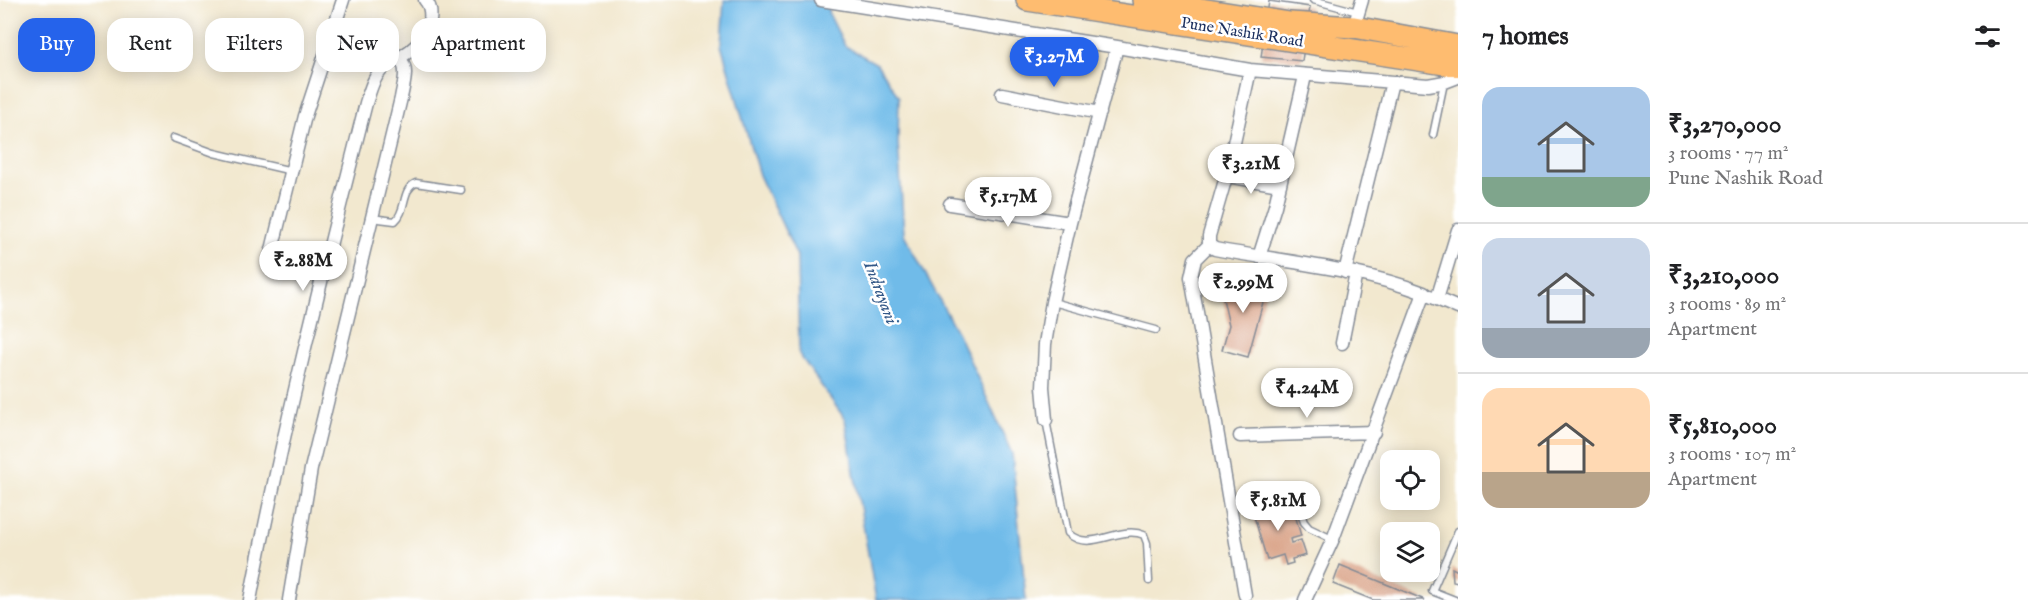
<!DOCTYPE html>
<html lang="en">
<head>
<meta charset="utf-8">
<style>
	body { margin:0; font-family:"IM FELL English",serif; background:#f6f6f6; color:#202124; height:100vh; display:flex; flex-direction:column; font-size:22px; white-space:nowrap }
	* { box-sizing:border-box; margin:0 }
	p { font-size:20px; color:#757577 }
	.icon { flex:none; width:33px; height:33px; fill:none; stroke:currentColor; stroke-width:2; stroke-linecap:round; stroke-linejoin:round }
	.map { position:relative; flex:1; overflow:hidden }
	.details { display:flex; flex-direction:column; background:#fff; width:570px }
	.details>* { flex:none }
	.top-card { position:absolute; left:18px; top:18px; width:570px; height:54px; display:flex; gap:12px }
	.tools { position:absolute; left:1380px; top:450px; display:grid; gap:12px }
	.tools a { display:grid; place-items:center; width:60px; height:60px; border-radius:12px; background:#fff; box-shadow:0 3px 15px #0003; font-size:30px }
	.price { position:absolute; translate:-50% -51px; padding:0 14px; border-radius:21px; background:#fff; color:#222; font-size:20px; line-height:39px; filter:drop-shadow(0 2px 3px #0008) }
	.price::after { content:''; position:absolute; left:50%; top:36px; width:18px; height:14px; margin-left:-9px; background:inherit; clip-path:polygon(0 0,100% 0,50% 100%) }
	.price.current { background:#2563eb; color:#fff }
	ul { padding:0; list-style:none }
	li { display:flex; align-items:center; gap:18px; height:150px; padding:0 24px }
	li+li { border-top:2px solid #e0e0e0 }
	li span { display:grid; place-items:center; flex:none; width:168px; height:120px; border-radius:18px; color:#555 }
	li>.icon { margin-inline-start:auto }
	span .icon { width:72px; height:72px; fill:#fffc; stroke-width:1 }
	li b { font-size:26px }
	h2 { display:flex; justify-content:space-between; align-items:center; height:72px; padding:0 24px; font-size:26px }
	.pill { padding:0 21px; border-radius:18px; background:#fff; box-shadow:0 3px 15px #0003; font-size:21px; line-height:54px }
	.pill.current { background:#2563eb; color:#fff }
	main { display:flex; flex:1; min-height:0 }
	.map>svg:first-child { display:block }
	.water { fill:#6fbbe9; stroke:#4575a4; stroke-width:1.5 }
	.building { fill:#d9a185 }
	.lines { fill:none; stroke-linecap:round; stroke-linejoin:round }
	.service-casing { stroke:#868c96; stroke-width:9 }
	.minor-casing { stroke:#868c96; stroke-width:15 }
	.trunk-casing { stroke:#868c96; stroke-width:24 }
	.service { stroke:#fff; stroke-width:6 }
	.minor { stroke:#fff; stroke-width:12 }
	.trunk { stroke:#febc70; stroke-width:21 }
	.labels { text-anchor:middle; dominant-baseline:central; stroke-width:5; stroke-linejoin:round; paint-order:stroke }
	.street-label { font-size:16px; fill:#1b2f5e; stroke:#fff }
	.water-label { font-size:18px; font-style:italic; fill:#345988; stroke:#fff }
</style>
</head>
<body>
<main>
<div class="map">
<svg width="1458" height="600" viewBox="0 0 1458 600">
	<rect width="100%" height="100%" fill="#fff"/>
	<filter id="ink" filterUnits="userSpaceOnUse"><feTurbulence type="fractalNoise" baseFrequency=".0167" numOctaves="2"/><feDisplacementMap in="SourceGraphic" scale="12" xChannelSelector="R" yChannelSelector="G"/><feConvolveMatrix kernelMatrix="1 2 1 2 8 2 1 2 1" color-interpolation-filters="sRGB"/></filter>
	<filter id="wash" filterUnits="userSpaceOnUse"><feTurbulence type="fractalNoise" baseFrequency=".008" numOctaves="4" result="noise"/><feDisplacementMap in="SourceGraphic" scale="24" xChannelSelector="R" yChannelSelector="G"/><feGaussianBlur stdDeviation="1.35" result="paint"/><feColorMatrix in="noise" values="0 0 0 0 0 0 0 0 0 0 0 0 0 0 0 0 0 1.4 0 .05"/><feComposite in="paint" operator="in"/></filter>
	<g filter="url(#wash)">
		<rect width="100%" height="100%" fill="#f2e8cf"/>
		<path class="water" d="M724 0H832L828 12 845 46 877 64 899 97 898 142 904 234 958 334 1012 454 1026 600H876L845 419 799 354 797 256 759 175 721 45Z"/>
		<g id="blocks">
			<path class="building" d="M1269 1 1310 7 1302 61 1261 57Z
				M1239 274 1254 278 1250 289 1256 291 1259 281 1268 284 1248 357 1222 350 1229 325 1221 290 1236 287Z
				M1260 500 1262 505 1269 503 1271 512 1277 513 1275 507 1287 503 1288 508 1285 509 1286 514 1294 511 1301 536 1290 539 1291 543 1301 540 1306 555 1292 559 1293 563 1286 565 1283 555 1267 560 1250 503Z
				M1340 565 1425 600H1373L1333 584Z
				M1452 568 1458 571V582L1453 581Z"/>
		</g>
	</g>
	<g filter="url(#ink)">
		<use href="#blocks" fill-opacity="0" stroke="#868c96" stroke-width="1.5"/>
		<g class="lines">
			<g class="service-casing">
				<path id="service" d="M1313 0 1358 12
					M1433 135 1444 83
					M173 138 214 153 292 171
					M371 218 395 221C407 211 401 189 416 183L461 190
					M1053 302 1156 330
					M1046 420 1068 533C1090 554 1119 524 1144 535L1147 543 1149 581
					M1255 493 1290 497 1296 500 1304 522 1309 528 1332 539
					M1455 600 1432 591 1458 531"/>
			</g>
			<g class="minor-casing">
				<path id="minor" d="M821 0 1117 47 1250 70 1428 85 1445 82 1458 77
					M1354 27 1362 0
					M1250 70 1228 170 1209 236V245L1215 249C1285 262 1357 268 1424 293L1333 539 1305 600
					M1002 94 1100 113
					M1227 176 1280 185
					M950 204 1070 223
					M1209 245 1195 259 1191 277 1245 595
					M1259 257 1275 206 1305 76
					M270 258 305 116 343 0
					M1345 272 1392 82
					M1430 296 1458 308
					M1437 299 1458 230
					M1342 343 1356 273
					M1046 420 1043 387 1045 344 1052 302 1070 223 1117 47
					M1240 436 1374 432
					M250 600C282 433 324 268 366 103 370 91 373 78 382 69 386 64 392 62 397 59 412 51 427 38 430 21 431 13 431 6 425 0
					M289 600 311 469 401 98C403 85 410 68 399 58"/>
			</g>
			<g class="trunk-casing">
				<path id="trunk" d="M1027 0 1458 66
					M1143 0 1290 23 1354 27 1458 46"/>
			</g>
			<use href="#service" class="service"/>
			<use href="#minor" class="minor"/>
			<use href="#trunk" class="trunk"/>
		</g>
	</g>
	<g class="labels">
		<g class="street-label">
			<text transform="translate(1242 33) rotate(9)">Pune Nashik Road</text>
		</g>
		<g class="water-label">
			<text transform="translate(880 293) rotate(69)">Indrayani</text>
		</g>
	</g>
</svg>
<div class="tools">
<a><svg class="icon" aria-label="locate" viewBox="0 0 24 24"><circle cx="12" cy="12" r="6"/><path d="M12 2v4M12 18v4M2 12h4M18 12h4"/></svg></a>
<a><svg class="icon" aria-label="layers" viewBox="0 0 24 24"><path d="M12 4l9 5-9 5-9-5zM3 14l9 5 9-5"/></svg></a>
</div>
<b class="price current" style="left:1054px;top:88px">₹3.27M</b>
<b class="price" style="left:1251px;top:195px">₹3.21M</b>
<b class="price" style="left:1008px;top:228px">₹5.17M</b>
<b class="price" style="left:303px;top:292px">₹2.88M</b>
<b class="price" style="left:1243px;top:314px">₹2.99M</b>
<b class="price" style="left:1307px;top:419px">₹4.24M</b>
<b class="price" style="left:1278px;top:532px">₹5.81M</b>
<div class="top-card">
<a class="pill current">Buy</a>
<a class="pill">Rent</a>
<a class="pill">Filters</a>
<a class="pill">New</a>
<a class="pill">Apartment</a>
</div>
</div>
<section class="details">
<h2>7 homes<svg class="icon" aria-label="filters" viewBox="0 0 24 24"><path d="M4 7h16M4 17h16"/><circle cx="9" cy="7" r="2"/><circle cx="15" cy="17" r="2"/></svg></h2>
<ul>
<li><span style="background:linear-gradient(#a9c7e8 75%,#7fa58c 0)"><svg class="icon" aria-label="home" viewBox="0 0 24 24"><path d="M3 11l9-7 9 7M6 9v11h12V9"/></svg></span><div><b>₹3,270,000</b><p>3 rooms · 77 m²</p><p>Pune Nashik Road</p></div></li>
<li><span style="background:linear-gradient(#c9d6e8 75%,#9aa5b1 0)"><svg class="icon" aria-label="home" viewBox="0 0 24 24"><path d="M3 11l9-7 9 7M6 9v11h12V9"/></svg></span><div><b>₹3,210,000</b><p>3 rooms · 89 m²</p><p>Apartment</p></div></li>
<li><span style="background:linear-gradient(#ffd9b3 70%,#b9a48a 0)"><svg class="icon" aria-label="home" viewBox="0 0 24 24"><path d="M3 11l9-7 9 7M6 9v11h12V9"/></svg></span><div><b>₹5,810,000</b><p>3 rooms · 107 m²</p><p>Apartment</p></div></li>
</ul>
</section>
</main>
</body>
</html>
